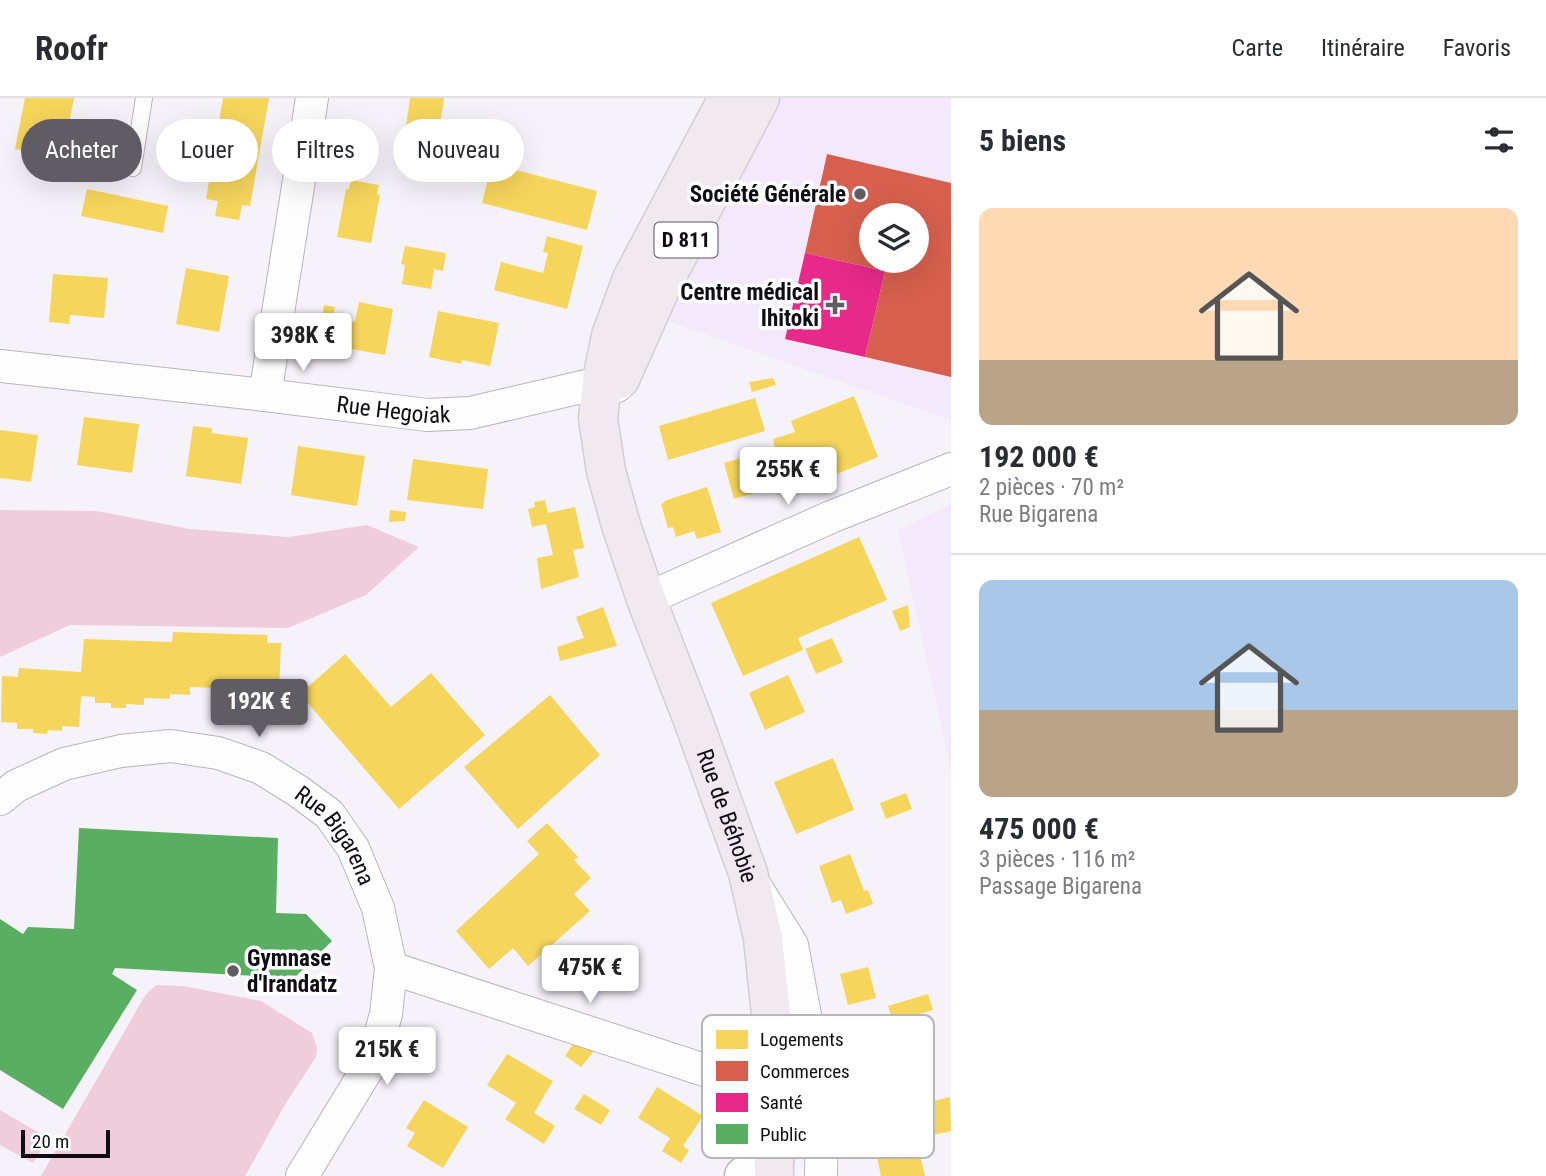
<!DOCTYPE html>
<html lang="fr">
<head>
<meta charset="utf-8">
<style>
	body { margin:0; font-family:"Roboto Condensed",sans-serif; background:#f7f7f7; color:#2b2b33; height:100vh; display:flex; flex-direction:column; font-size:26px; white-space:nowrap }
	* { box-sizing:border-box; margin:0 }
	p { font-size:23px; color:#7c7c81 }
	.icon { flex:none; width:38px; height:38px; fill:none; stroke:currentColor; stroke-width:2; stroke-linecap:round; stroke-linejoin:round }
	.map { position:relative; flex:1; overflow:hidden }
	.panel { display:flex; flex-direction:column; background:#fff; width:595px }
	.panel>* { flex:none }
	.guide { position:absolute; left:21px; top:21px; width:665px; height:63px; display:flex; gap:14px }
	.tools { position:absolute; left:859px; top:105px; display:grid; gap:14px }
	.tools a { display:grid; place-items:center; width:70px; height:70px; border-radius:50%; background:#fff; box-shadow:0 7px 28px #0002; font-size:35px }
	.scale { position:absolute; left:21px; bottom:18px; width:89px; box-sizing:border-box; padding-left:7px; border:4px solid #100b14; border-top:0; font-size:19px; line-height:24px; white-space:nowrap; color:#100b14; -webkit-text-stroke:5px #fff; paint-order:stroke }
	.price { position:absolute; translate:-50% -60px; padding:0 16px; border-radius:7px; background:#fff; color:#222; font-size:23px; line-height:46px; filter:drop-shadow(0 2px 4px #0008) }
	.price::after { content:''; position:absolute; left:50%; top:42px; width:21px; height:16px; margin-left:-10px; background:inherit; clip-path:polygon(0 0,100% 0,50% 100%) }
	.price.on { background:#605c64; color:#fff }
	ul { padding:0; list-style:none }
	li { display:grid; align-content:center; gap:14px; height:371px; padding:0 28px }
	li+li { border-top:2px solid #e1e1e2 }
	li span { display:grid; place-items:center; height:217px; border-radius:14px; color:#555 }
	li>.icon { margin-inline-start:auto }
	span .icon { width:126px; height:126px; fill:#fffc; stroke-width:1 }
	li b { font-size:30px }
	h2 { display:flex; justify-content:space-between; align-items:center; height:84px; padding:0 28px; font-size:30px }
	.tag { padding:0 24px; border-radius:32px; background:#fff; box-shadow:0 7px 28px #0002; font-size:24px; line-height:63px }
	.tag.on { background:#605c64; color:#fff }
	header { display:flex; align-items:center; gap:42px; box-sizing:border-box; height:98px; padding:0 35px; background:#fff; border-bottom:2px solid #e1e1e2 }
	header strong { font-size:33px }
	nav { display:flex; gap:38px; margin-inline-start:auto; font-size:24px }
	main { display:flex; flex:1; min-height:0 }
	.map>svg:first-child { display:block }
	.built { fill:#f3e9fb; fill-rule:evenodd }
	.green { fill:#f0cddb }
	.homes { fill:#f6d55c }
	.shops { fill:#d6604d; fill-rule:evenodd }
	.health { fill:#e7298a }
	.public { fill:#5aae61 }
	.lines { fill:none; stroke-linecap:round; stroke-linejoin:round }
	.service-casing { stroke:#b8b4bc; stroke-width:18 }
	.minor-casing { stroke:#b8b4bc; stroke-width:34 }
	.tertiary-casing { stroke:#b8b4bc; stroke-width:41 }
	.primary-casing { stroke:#d1ced3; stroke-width:41 }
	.service { stroke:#fefdfe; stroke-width:16 }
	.minor { stroke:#fefdfe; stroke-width:32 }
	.tertiary { stroke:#fefdfe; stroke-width:38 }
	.primary { stroke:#f1e9f0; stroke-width:38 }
	.poi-dot { fill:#605c64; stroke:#fff; stroke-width:2.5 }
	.labels { text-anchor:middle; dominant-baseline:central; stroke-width:7; stroke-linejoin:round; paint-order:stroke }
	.shield { fill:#fff; stroke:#58545a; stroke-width:2 }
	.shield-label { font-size:21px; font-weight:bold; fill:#100b14 }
	.poi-label { font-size:23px; font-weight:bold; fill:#100b14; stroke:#fff; text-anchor:end }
	.street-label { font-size:23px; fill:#100b14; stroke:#fff }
	.key { fill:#fff; stroke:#b7b6b8; stroke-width:2 }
	.key-label { font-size:19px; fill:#100b14 }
</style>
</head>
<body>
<header>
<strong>Roofr</strong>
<nav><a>Carte</a><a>Itinéraire</a><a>Favoris</a></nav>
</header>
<main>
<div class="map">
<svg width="951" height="1078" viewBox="0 0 951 1078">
	<rect width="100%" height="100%" fill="#f6f2fa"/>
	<path class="built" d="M746 0H951V322L641 214ZM872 117H917V163H872Z
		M951 406V673L898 432Z"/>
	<path class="green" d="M0 412 97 413 190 431 289 439 367 427 419 449 366 497 288 530 70 527 0 559Z
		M156 887 183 888 261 903 312 935 317 950 316 959 286 1005 245 1078H41L146 896Z
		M0 1012 48 1040 33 1065 0 1047Z"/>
	<path class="homes" d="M25 0H74L62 60 56 59 53 74 29 69 31 54 15 51Z
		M223 0H269L250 108 242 107 239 122 215 118 218 103 206 101Z
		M410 0H444L437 47 404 42Z
		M492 66 597 93 587 132 482 105Z
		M351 82 379 87 377 96 380 97 371 145 337 139 346 91H349Z
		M87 91 168 108 163 135 81 118Z
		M547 138 583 148 567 211 494 192 501 164 543 175 548 155 543 154Z
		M405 148 446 155 443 173 434 171 431 191 402 186 405 167 401 166Z
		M186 170 229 178 219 234 176 226Z
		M53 176 108 180 104 220 70 217 69 226 49 224Z
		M359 204 393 211 385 257 318 245 324 207 335 209 333 220 355 224Z
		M438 213 499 225 490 268 462 262 461 266 429 259Z
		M773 280 776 287 752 294 749 284Z
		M854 298 878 359 815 385 816 386 800 393 796 380 777 385 775 378 751 385 754 395 734 401 724 365 775 350 773 341 795 334 791 323Z
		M755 300 765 333 668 362 659 328Z
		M84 319 139 326 132 375 77 367Z
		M193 328 212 330V335L248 340 241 386 186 378Z
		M0 332 38 337 31 384 0 380Z
		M298 348 365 358 357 408 291 397Z
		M413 361 488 371 483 411 407 402Z
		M707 389 721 434 697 441 694 433 676 439 673 429 668 430 661 406 665 404 664 403Z
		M545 402 548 415 575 409 584 450 573 452 579 479 541 491 537 460 553 457 546 426 532 429 528 411 535 409 534 404Z
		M390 412 406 414 405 423 389 424Z
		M859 439 887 502 798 540 803 552 743 578 711 505Z
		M908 507 910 529 900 533 892 513Z
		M603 509 617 548 560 563 557 549 584 540 576 519Z
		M173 534 267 537V545H281L279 592H265V598L247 597V602L234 601V597L216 596V590L190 589V597L170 596V601L144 600V607L126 606V610H111V605H95V599L81 598 79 629 62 628V633L48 632 47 636 33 635V631H17V625L1 624 2 578 18 579 19 570 81 574 84 541 172 544Z
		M832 540 843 564 816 576 805 551Z
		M345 556 391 609 431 575 485 637 399 711 300 596Z
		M788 577 805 614 765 632 749 595Z
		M550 597 600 657 518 731 464 669Z
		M833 660 854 712 796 736 774 684Z
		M906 695 912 711 886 721 880 705Z
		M547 725 578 759 574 762 591 780 574 796 590 813 528 868 513 850 489 871 456 833 539 756 527 743Z
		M850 756 864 793 868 792 873 806 846 816 841 802 832 805 819 768Z
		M868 869 876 900 848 907 840 876Z
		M928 896 933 912 893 924 888 908Z
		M579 937 601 944 581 969 565 958Z
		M507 956 553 983 534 1015 555 1028 544 1046 505 1021 516 1005 487 987Z
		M657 989 703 1018 683 1048 689 1052 681 1065 662 1053 670 1040 638 1020Z
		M584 996 610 1012 601 1027 574 1011Z
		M950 999 951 1033 929 1038 922 1006Z
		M424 1002 468 1029 443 1070 407 1048 415 1035 406 1030Z
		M918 1048 925 1078H881L877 1059Z"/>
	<path class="shops" d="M827 56 951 85V279L865 259 885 173 805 155ZM872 117H917V163H872Z"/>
	<path class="health" d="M805 155 885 173 865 259 785 241Z"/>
	<path class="public" d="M79 730 278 740 276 815 306 816 332 843 294 880 115 870 112 876 137 892 63 1011 0 972V821L23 836 28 829 74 831Z"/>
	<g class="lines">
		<g class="service-casing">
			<path id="service" d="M133 70 144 0"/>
		</g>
		<g class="minor-casing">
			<g id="minor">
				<path id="s1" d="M0 268 265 297 427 317 470 315 586 288H617"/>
				<path d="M265 297 312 0"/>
				<path d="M646 501 831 419 951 371"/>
				<path id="s2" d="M0 701 16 688 64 666 121 653 171 648 218 655 261 670 298 693 329 716 353 750 378 810 391 870 386 916 374 960 302 1078"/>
				<path d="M757 791 792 847 822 1009 821 1078"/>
				<path d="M391 870 772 994 822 1009"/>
			</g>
		</g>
		<g class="tertiary-casing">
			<path id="tertiary" d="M744 1078 774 1063"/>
		</g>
		<g class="primary-casing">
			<g id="primary">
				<path id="s3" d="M728 0 632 181 611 238 603 277 598 320 606 373 621 427 646 501 693 622 748 775 763 840 772 926 774 1078"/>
				<path d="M620 281 661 189 760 0"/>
			</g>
		</g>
		<use href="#service" class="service"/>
		<use href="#minor" class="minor"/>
		<use href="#tertiary" class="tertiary"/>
		<use href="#primary" class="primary"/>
	</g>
	<g class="poi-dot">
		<circle cx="860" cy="96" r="7"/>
		<path d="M831.5 196.5h7v7h7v7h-7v7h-7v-7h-7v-7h7z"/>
		<circle cx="233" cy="873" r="7"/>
	</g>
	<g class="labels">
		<rect class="shield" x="654.5" y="124.5" width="63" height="35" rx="5"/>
		<g class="shield-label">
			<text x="686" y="142">D 811</text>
		</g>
		<g class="poi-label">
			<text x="846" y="96">Société Générale</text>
			<text x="819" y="194">Centre médical<tspan x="819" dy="26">Ihitoki</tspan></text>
			<text x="247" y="860" text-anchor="start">Gymnase<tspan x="247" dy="26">d'Irandatz</tspan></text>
		</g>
		<g class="street-label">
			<text stroke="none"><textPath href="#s1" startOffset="396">Rue Hegoiak</textPath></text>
			<text stroke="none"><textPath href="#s3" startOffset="768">Rue de Béhobie</textPath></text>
			<text stroke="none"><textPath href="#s2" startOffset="378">Rue Bigarena</textPath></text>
		</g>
	</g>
	<rect x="702" y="917" width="232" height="143" rx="10" class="key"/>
	<rect x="716" y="932" width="32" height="19" fill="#f6d55c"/>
	<rect x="716" y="963" width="32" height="20" fill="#d6604d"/>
	<rect x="716" y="995" width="32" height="19" fill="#e7298a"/>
	<rect x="716" y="1026" width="32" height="20" fill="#5aae61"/>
	<g class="key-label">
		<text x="760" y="948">Logements</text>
		<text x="760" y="980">Commerces</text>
		<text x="760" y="1011">Santé</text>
		<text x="760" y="1043">Public</text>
	</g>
</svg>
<div class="tools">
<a><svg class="icon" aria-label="layers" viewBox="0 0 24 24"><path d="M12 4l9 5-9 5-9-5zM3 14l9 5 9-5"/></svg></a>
</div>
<div class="scale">20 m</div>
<b class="price" style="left:303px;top:275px">398K €</b>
<b class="price" style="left:788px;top:409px">255K €</b>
<b class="price on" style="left:259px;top:641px">192K €</b>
<b class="price" style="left:590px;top:907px">475K €</b>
<b class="price" style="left:387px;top:989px">215K €</b>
<div class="guide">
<a class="tag on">Acheter</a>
<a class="tag">Louer</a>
<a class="tag">Filtres</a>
<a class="tag">Nouveau</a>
</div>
</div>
<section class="panel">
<h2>5 biens<svg class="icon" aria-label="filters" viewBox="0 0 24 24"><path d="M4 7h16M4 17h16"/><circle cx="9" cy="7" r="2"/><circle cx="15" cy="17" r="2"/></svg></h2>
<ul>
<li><span style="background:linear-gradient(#ffd9b3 70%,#b9a48a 0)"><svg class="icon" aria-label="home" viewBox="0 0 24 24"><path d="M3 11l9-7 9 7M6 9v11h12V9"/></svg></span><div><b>192 000 €</b><p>2 pièces · 70 m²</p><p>Rue Bigarena</p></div></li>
<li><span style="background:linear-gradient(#a9c7e8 60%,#b9a48a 0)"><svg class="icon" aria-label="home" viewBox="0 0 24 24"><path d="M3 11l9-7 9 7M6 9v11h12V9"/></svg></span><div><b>475 000 €</b><p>3 pièces · 116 m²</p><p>Passage Bigarena</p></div></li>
</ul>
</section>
</main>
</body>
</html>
